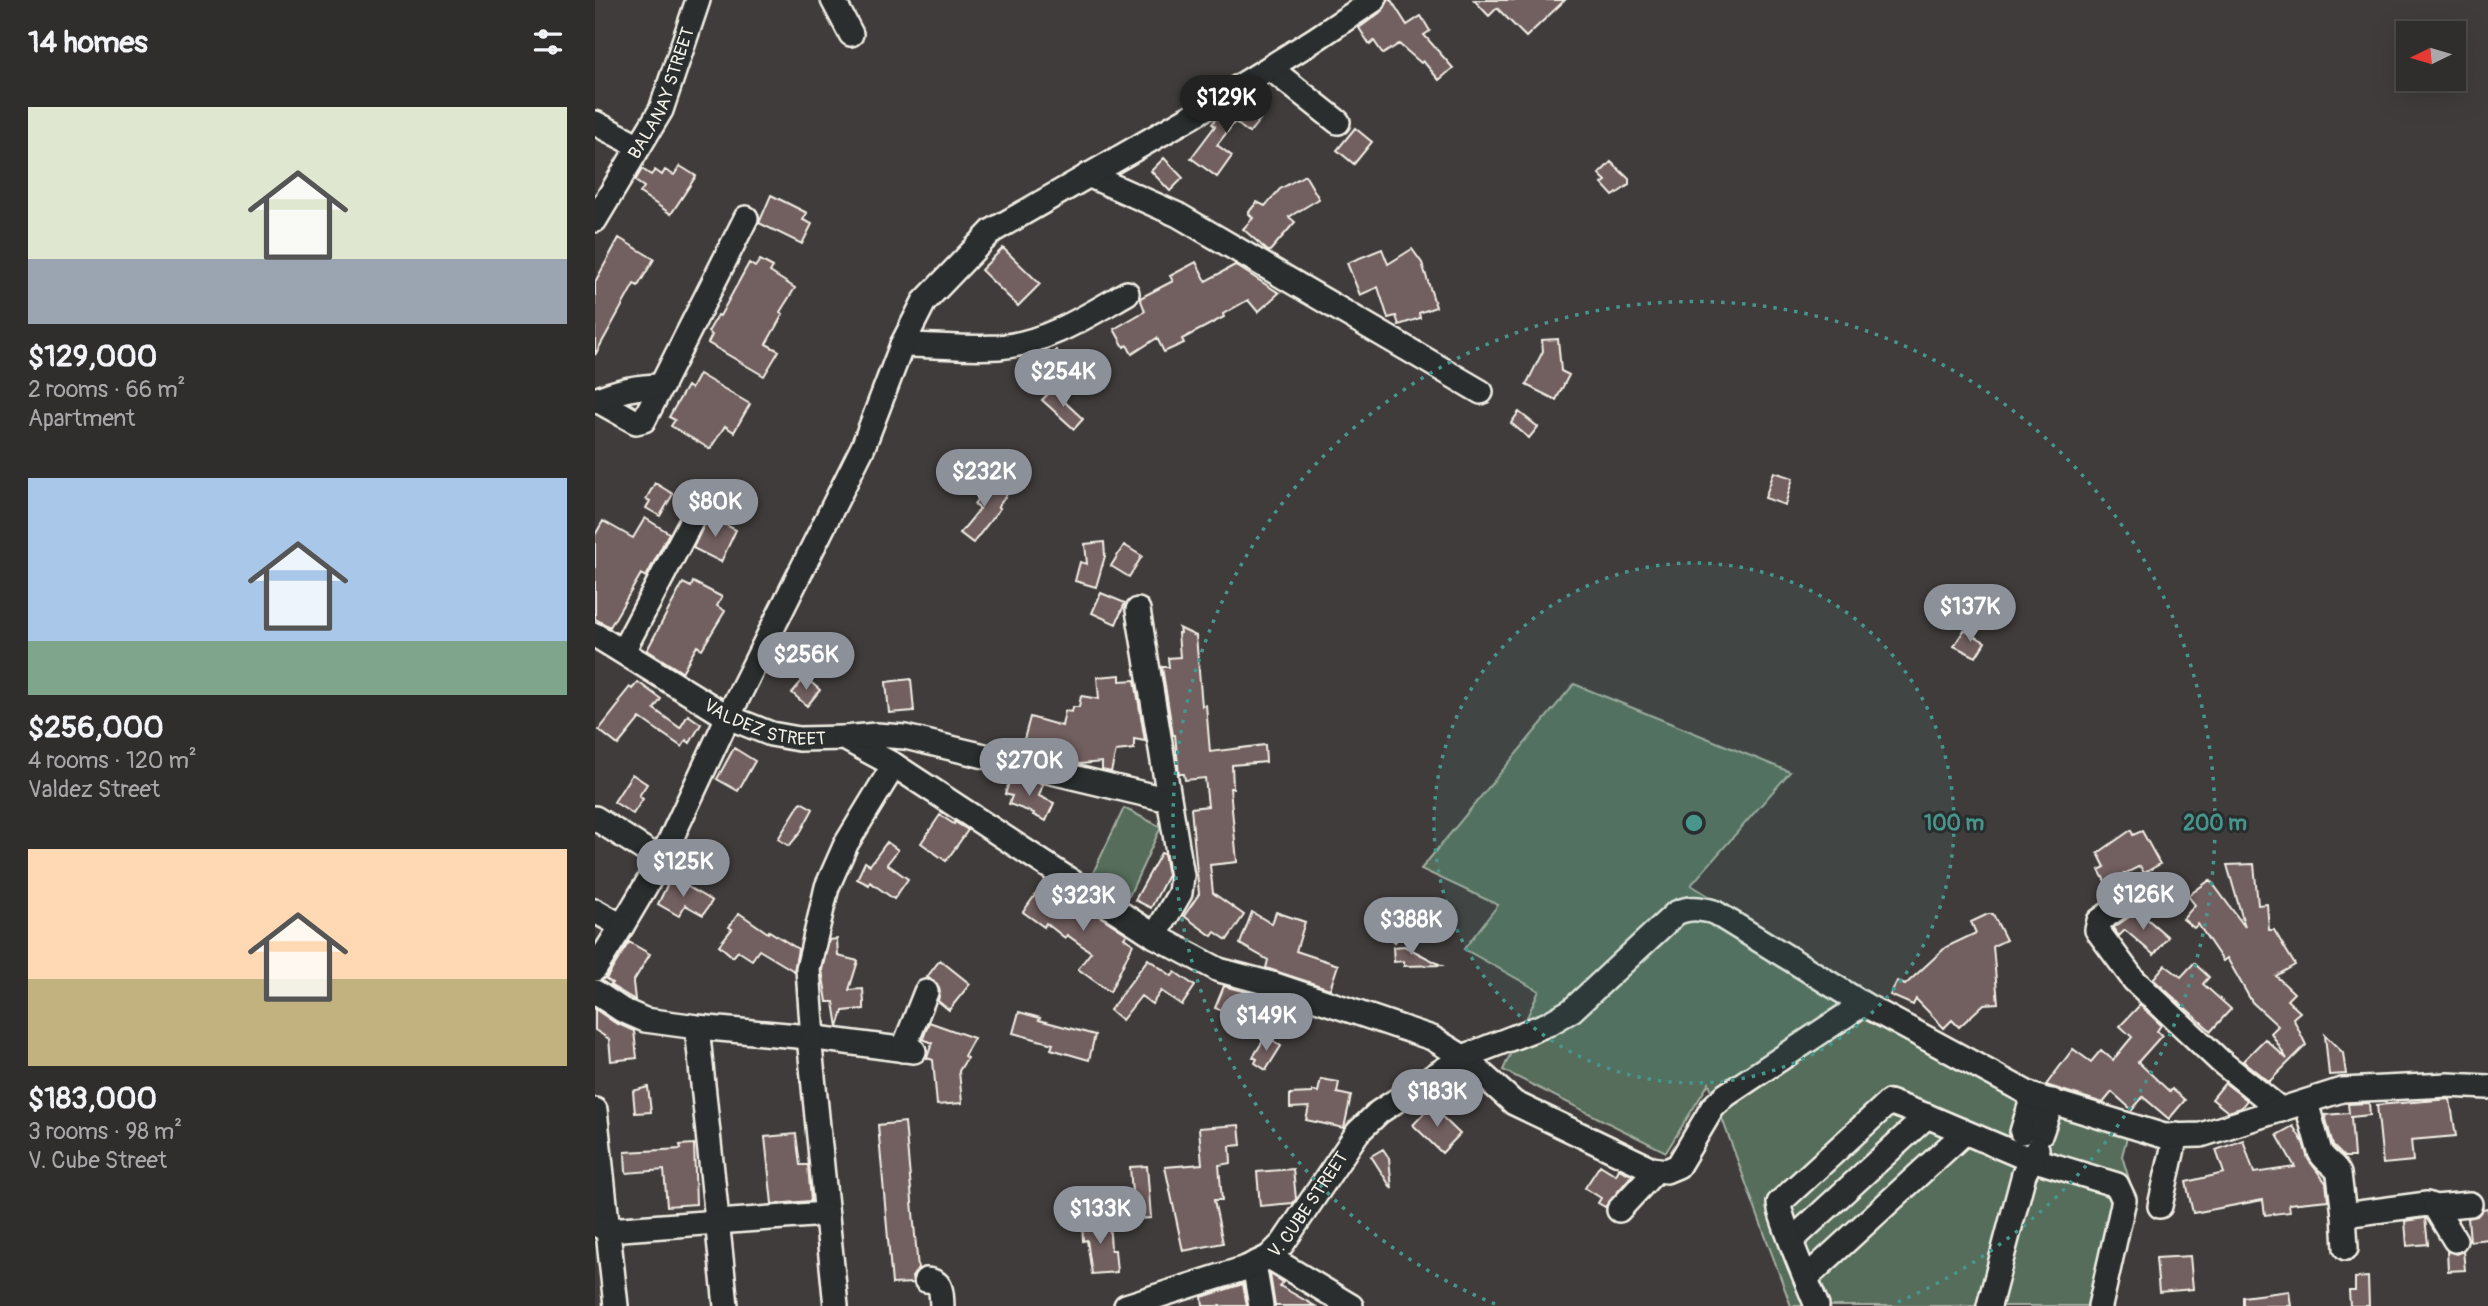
<!DOCTYPE html>
<html lang="en">
<head>
<meta charset="utf-8">
<style>
	body { margin:0; font-family:Pangolin,sans-serif; background:#3c3939; color:#f1f3f6; height:100vh; display:flex; flex-direction:column; font-size:26px; white-space:nowrap }
	* { box-sizing:border-box; margin:0 }
	p { font-size:23px; color:#a8a8aa }
	.icon { flex:none; width:38px; height:38px; fill:none; stroke:currentColor; stroke-width:2; stroke-linecap:round; stroke-linejoin:round }
	.map { position:relative; flex:1; overflow:hidden }
	.sheet { display:flex; flex-direction:column; background:#302d2d; width:595px }
	.sheet>* { flex:none }
	.needle { width:46px; rotate:265deg }
	.buttons { position:absolute; left:1801px; top:21px; display:grid; gap:14px }
	.buttons a { display:grid; place-items:center; width:70px; height:70px; border-radius:0px; background:#302d2d; box-shadow:0 7px 28px #0002,0 0 0 2px #4b4949; font-size:35px }
	.price { position:absolute; translate:-50% -60px; padding:0 16px; border-radius:24px; background:#8c9099; color:#fff; font-size:23px; line-height:46px; filter:drop-shadow(0 2px 4px #0008) }
	.price::after { content:''; position:absolute; left:50%; top:42px; width:21px; height:16px; margin-left:-10px; background:inherit; clip-path:polygon(0 0,100% 0,50% 100%) }
	.price.active { background:#222; color:#fff }
	ul { padding:0; list-style:none }
	li { display:grid; align-content:center; gap:14px; height:371px; padding:0 28px }
	li span { display:grid; place-items:center; height:217px; border-radius:0px; color:#555 }
	li>.icon { margin-inline-start:auto }
	span .icon { width:126px; height:126px; fill:#fffc; stroke-width:1 }
	li b { font-size:30px }
	h2 { display:flex; justify-content:space-between; align-items:center; height:84px; padding:0 28px; font-size:30px }
	main { display:flex; flex:1; min-height:0 }
	.map>svg:first-child { display:block }
	.green { fill:#546d5a; stroke:#a4afa1; stroke-width:2 }
	.building { fill:#725f5e; stroke:#f4f1e8; stroke-width:2 }
	.lines { fill:none; stroke-linecap:round; stroke-linejoin:round }
	.minor-casing { stroke:#f4f1e8; stroke-width:28 }
	.minor { stroke:#2a2d2e; stroke-width:23 }
	.ring { fill:none; stroke:#48958c; stroke-width:3.5; stroke-dasharray:3.5 7 }
	.labels { text-anchor:middle; dominant-baseline:central; stroke-width:6; stroke-linejoin:round; paint-order:stroke }
	.street-label { font-size:18px; fill:#f4f1e8; stroke:#2a2d2e }
	.centre { fill:#48958c; stroke:#2a2d2e; stroke-width:3.5 }
	.ring-label { font-size:21px; text-anchor:middle; font-weight:bold; fill:#48958c; stroke:#2a2d2e; stroke-width:6; stroke-linejoin:round; paint-order:stroke }
</style>
</head>
<body>
<main>
<section class="sheet">
<h2>14 homes<svg class="icon" aria-label="filters" viewBox="0 0 24 24"><path d="M4 7h16M4 17h16"/><circle cx="9" cy="7" r="2"/><circle cx="15" cy="17" r="2"/></svg></h2>
<ul>
<li><span style="background:linear-gradient(#dfe7d0 70%,#9aa5b1 0)"><svg class="icon" aria-label="home" viewBox="0 0 24 24"><path d="M3 11l9-7 9 7M6 9v11h12V9"/></svg></span><div><b>$129,000</b><p>2 rooms · 66 m²</p><p>Apartment</p></div></li>
<li><span style="background:linear-gradient(#a9c7e8 75%,#7fa58c 0)"><svg class="icon" aria-label="home" viewBox="0 0 24 24"><path d="M3 11l9-7 9 7M6 9v11h12V9"/></svg></span><div><b>$256,000</b><p>4 rooms · 120 m²</p><p>Valdez Street</p></div></li>
<li><span style="background:linear-gradient(#ffd9b3 60%,#c2b280 0)"><svg class="icon" aria-label="home" viewBox="0 0 24 24"><path d="M3 11l9-7 9 7M6 9v11h12V9"/></svg></span><div><b>$183,000</b><p>3 rooms · 98 m²</p><p>V. Cube Street</p></div></li>
</ul>
</section>
<div class="map">
<svg width="1893" height="1306" viewBox="0 0 1893 1306">
	<rect width="100%" height="100%" fill="#403c3c"/>
	<filter id="ink" filterUnits="userSpaceOnUse"><feTurbulence type="fractalNoise" baseFrequency=".0143" numOctaves="2"/><feDisplacementMap in="SourceGraphic" scale="14" xChannelSelector="R" yChannelSelector="G"/><feConvolveMatrix kernelMatrix="1 2 1 2 8 2 1 2 1" color-interpolation-filters="sRGB"/></filter>
	<g filter="url(#ink)">
		<path class="green" d="M979 684 1195 772 1096 885 1272 994 1427 1080 1506 1105 1497 1126 1532 1137 1527 1156 1541 1202 1514 1306H1196L1114 1083 1071 1152 908 1070 944 991 869 949 903 905 826 869Z
			M529 808 566 827 534 896 496 877Z"/>
		<path class="building" d="M793 0H796L812 25 826 16 835 31 829 35 858 68 844 80 828 61 826 63 804 44 788 54 779 41 775 45 764 28 787 11Z
			M879 0H970L931 37 902 8 894 16Z
			M652 98 670 113 654 133 640 122 622 145 637 156 622 177 596 158 620 126 617 124 623 116Z
			M760 128 777 142 759 164 742 150Z
			M569 158 588 178 575 191 556 171Z
			M1016 162 1034 179V185L1018 196 1007 184 1011 181 1004 174Z
			M85 166 101 176 76 214 45 193 49 187 40 181 47 169 56 175 60 170 67 175 70 170 79 175Z
			M710 175 724 199 694 217 700 222 674 252 648 229 658 218 653 213 662 202 670 206 685 189Z
			M176 195 212 213 208 220 217 224 207 244 164 223Z
			M24 238 59 259 43 286 39 284 0 355V282Z
			M408 248 445 284 423 306 386 270Z
			M787 249 793 264 817 249 827 263 841 307 824 313 825 318 804 325 801 316 793 318 783 287 765 295 752 263Z
			M165 260 178 267 175 272 200 288 185 312 188 314 171 344 184 351 169 376 113 343 117 335 113 332 123 315 125 316 154 263 160 267Z
			M601 262 611 281 640 265 684 293 663 312 653 300 628 314 629 317 587 339 589 343 569 352 562 338 537 354 532 345 529 347 519 329 550 311 545 298 578 281 575 276Z
			M963 339 966 371 974 375 961 400 931 385 948 351 947 340Z
			M461 350 474 362 450 388 438 376Z
			M104 374 155 404 139 432 130 426 115 449 76 426 80 420 74 417 92 386 96 389Z
			M457 390 488 419 479 429 447 400Z
			M924 412 943 427 934 438 916 423Z
			M1179 472 1198 478 1190 505 1170 498Z
			M390 477 412 494 403 507 405 508 378 543 365 533 385 509 379 504 386 494 381 490Z
			M60 483 78 494 65 516 51 508 55 501 51 499Z
			M113 516 141 530 126 562 98 548Z
			M50 518 74 533 51 577 46 574 15 627 0 619V535L8 521 38 538Z
			M509 542 510 556 501 587 480 581 485 562 492 564 490 544Z
			M529 545 547 556 534 577 516 566Z
			M98 582 127 597 122 606 130 611 107 649 102 646 87 672 52 650 88 583 96 587Z
			M506 593 530 603 521 624 497 613Z
			M584 628 601 636 607 706 611 705 615 752 670 745 671 762 637 765 638 788H635L642 862 615 865 618 893 649 915 632 940 620 932 617 936 589 916 604 894 596 808 613 806 610 778 590 780 589 774H584L580 735H578L567 667H574L573 658 585 657 583 633H585Z
			M1369 630 1390 642 1381 657 1359 646Z
			M525 675V681L540 680 550 741 539 739V749L521 751 516 772 507 770V762L485 764 475 762V755L428 743 435 717 467 726 470 711 477 712 478 707H484L486 696 504 699 502 677Z
			M210 677 225 690 212 706 197 693Z
			M316 679 319 711 294 713 291 682Z
			M43 682 66 699 59 709 85 728 93 715 106 724 95 743 91 740 87 747 45 718 23 745 4 730 25 703 23 702 35 687 37 689Z
			M139 748 160 761 143 791 122 779Z
			M37 774 52 784 44 796 48 799 38 814 19 802Z
			M416 777 448 784 444 796 459 803 451 821 438 815 439 813 414 804 417 796 410 794Z
			M206 802 218 809 205 833 194 846 183 839Z
			M345 815 359 824 360 822 373 830 351 861 326 843Z
			M1536 830 1538 835 1547 831 1565 864 1549 873 1545 866 1511 883 1504 870 1510 867 1503 853Z
			M292 842 303 850 292 864 313 879 299 899 275 882 274 885 262 879 270 862 275 865Z
			M566 853 569 854 573 875 556 908 540 900Z
			M1659 864 1663 905 1672 904 1674 930H1679L1700 965 1681 976 1699 993 1692 1000 1705 1012 1698 1018 1711 1045 1674 1082 1648 1061 1670 1039 1692 1059 1676 1033 1683 1026 1657 1002 1632 958 1628 961 1603 924 1599 928 1588 919 1600 905 1593 896 1615 880 1650 927 1632 865Z
			M76 877 117 901 108 915 90 905 84 916 63 904Z
			M450 881 532 934 529 938 538 944 515 992 483 969 496 952 472 935 470 938 451 923 449 927 428 912Z
			M1543 911 1573 937 1559 955 1530 930 1524 936 1518 928Z
			M657 912 677 924 681 912 710 922 701 951 743 965 735 989 671 968 673 960 645 944Z
			M144 913 173 933 174 931 203 949 199 971 164 950 157 960 143 951 138 957 124 945 137 929 134 927Z
			M1393 914H1398L1411 940 1398 946 1403 1003 1389 1004 1364 1027 1357 1020 1349 1028 1321 999 1318 1005 1295 995 1302 981 1310 985 1351 947 1381 933 1376 922Z
			M795 918 810 930 800 942 786 929Z
			M242 939 243 956 263 961 254 990 268 989 269 1003V1009L248 1011 243 1027 239 1002H232L227 970 234 940Z
			M34 942 55 954 38 982 40 1000 15 985 17 983 11 979Z
			M809 946 819 951 846 965 809 966V961L799 962 798 947Z
			M553 959 577 976 580 972 600 986 587 1005 566 991 557 1004 546 996 527 1020 515 1010Z
			M345 960 375 984 354 1010 343 1001 345 991 342 984 332 977Z
			M1599 963 1614 977 1608 984 1636 1009 1616 1031 1558 979 1570 965 1586 977Z
			M629 986 655 993 645 1018 620 1008Z
			M1545 1005 1566 1025 1562 1031 1567 1035 1543 1062 1575 1092 1577 1089 1590 1100 1574 1119 1548 1097 1537 1110 1517 1092 1508 1103 1451 1085 1478 1049 1496 1062 1506 1050 1518 1060 1537 1037 1525 1026Z
			M0 1009 19 1022 39 1031 42 1058 16 1061 14 1039 0 1030Z
			M424 1012 445 1018 444 1020 500 1035 494 1060 456 1049 458 1044 418 1033Z
			M334 1022 379 1038 369 1056 372 1058 364 1071 367 1103 342 1105 338 1060 332 1058 337 1043 328 1039Z
			M1730 1035 1748 1053 1751 1074 1734 1075Z
			M671 1036 686 1046 671 1070 660 1063 662 1059 658 1057Z
			M726 1079 744 1082 742 1093 756 1096 749 1128 711 1120 714 1107 695 1108V1094L717 1093V1091L723 1092Z
			M1630 1083 1652 1100 1646 1108 1633 1112 1617 1099Z
			M53 1087 56 1112 40 1113 38 1091Z
			M1855 1099 1861 1136 1816 1140 1818 1161 1788 1164 1782 1105Z
			M1774 1103 1775 1115 1756 1117 1759 1157H1749L1738 1146 1730 1115 1754 1113 1753 1104Z
			M836 1106 865 1134 847 1153 818 1125Z
			M310 1122 323 1269 317 1277 318 1283 297 1284 283 1125Z
			M644 1125 646 1145 635 1146 636 1163 624 1165 627 1200H619L628 1243 588 1251 570 1167 607 1164 604 1128Z
			M1698 1126 1708 1142 1713 1159 1731 1183 1733 1200 1694 1204 1695 1212 1670 1215 1668 1200 1598 1213 1591 1182 1629 1173 1621 1150 1648 1140 1659 1173 1700 1167 1682 1135Z
			M201 1134 205 1165H213L216 1201 177 1204 170 1137Z
			M99 1144 101 1204 72 1206 69 1170 31 1173 30 1152 86 1149 85 1145Z
			M788 1149 794 1158 797 1189 776 1156Z
			M1005 1165 1021 1175 1024 1169 1037 1175 1010 1207 1003 1203 1006 1198 990 1188Z
			M552 1166 556 1218 539 1219 535 1167Z
			M698 1169 701 1199 698 1203 665 1206 662 1172Z
			M1893 1208V1239L1875 1241 1873 1218 1882 1216 1888 1209Z
			M1830 1218 1833 1244 1812 1246 1810 1221Z
			M514 1219 516 1250H520L522 1272 497 1274 492 1240 488 1241 487 1221Z
			M1852 1251 1861 1254 1868 1251 1870 1270 1853 1271Z
			M1595 1256 1598 1289 1564 1292 1561 1258Z
			M675 1274 688 1282 685 1286 720 1306H680Z
			M1773 1277 1774 1306H1755L1754 1291H1760V1278Z
			M648 1284 652 1306H608L607 1297Z
			M1694 1291 1696 1306H1648V1297Z"/>
		<g class="lines">
			<g class="minor-casing">
				<g id="minor">
					<path d="M238 0 256 34"/>
					<path d="M675 68 743 122"/>
					<path d="M0 123 44 146"/>
					<path d="M493 175 583 215 886 392"/>
					<path id="s1" d="M0 220 66 110 103 0"/>
					<path d="M307 345C339 345 372 349 404 347 451 343 492 316 532 293"/>
					<path d="M0 399 41 422 49 420 151 218"/>
					<path d="M1 400C23 390 42 386 67 386"/>
					<path d="M543 610 587 876 585 893 560 936"/>
					<path id="s2" d="M0 635 133 717 176 734 204 739 249 738 299 765 560 936 624 970 677 984 837 1038 868 1057 919 1103 1057 1169 1071 1171 1083 1166 1118 1107 1131 1095 1268 1004"/>
					<path d="M28 651 99 516"/>
					<path d="M249 738 281 735 310 737 574 800"/>
					<path d="M0 818 66 860"/>
					<path d="M1539 896 1504 921 1502 930 1539 980 1625 1061 1686 1110"/>
					<path d="M0 911 27 926 66 860 133 717 268 447 307 345 329 302 397 231 597 116 719 40 779 0"/>
					<path d="M0 969 27 926"/>
					<path d="M0 992 27 1010 50 1020 102 1027 214 1037 319 1051"/>
					<path d="M102 1027 131 1306"/>
					<path d="M214 1037 241 1306"/>
					<path d="M218 1038 213 969 232 887 251 844 299 765"/>
					<path d="M308 1050 331 992"/>
					<path d="M1711 1102 1725 1152C1730 1162 1740 1164 1744 1174L1749 1215 1832 1204 1840 1207 1860 1240"/>
					<path d="M0 1110 21 1306"/>
					<path d="M1427 1132 1438 1096"/>
					<path d="M1446 1133 1457 1101"/>
					<path d="M1565 1206 1581 1135"/>
					<path d="M1840 1207 1875 1204"/>
					<path d="M1024 1210 1061 1170"/>
					<path d="M1749 1215 1751 1248"/>
					<path d="M0 1224 13 1230 231 1214"/>
					<path d="M1197 1240 1332 1116"/>
					<path d="M674 1257 756 1306"/>
					<path d="M659 1264 666 1306"/>
					<path d="M1211 1278 1369 1133"/>
					<path d="M331 1280C348 1281 346 1292 347 1306"/>
					<path id="s3" d="M531 1306 651 1268 674 1257 688 1243 763 1132 784 1112 868 1057 953 1024 977 1010 1081 913C1095 907 1104 908 1119 912L1268 1004 1438 1096 1569 1136 1606 1135 1747 1090 1853 1085 1893 1087"/>
					<path d="M1222 1306C1216 1291 1182 1211 1184 1203L1294 1102 1332 1116 1424 1155 1522 1185 1529 1200 1505 1306"/>
					<path d="M1394 1306 1429 1174 1442 1149"/>
				</g>
			</g>
			<use href="#minor" class="minor"/>
		</g>
	</g>
	<circle cx="1099" cy="823" r="260" fill="#48958c" fill-opacity=".12"/>
	<g class="ring">
		<circle cx="1099" cy="823" r="260"/>
		<path d="M900 1304A521 521 0 1 1 1298 1304"/>
	</g>
	<g class="labels">
		<g class="street-label">
			<text stroke="none"><textPath href="#s1" startOffset="144">BALANAY STREET</textPath></text>
			<text stroke="none"><textPath href="#s2" startOffset="194">VALDEZ STREET</textPath></text>
			<text stroke="none"><textPath href="#s3" startOffset="217">V. CUBE STREET</textPath></text>
		</g>
	</g>
	<circle cx="1099" cy="823" r="10" class="centre"/>
	<g class="ring-label">
		<text x="1359" y="830">100 m</text>
		<text x="1620" y="830">200 m</text>
	</g>
</svg>
<div class="buttons">
<a><svg class="needle" viewBox="-14 -14 28 28"><path d="M0-13l5 13h-10z" fill="#e53935"/><path d="M0 13l5-13h-10z" fill="#a8a8aa"/></svg></a>
</div>
<b class="price active" style="left:631px;top:135px">$129K</b>
<b class="price" style="left:468px;top:409px">$254K</b>
<b class="price" style="left:389px;top:509px">$232K</b>
<b class="price" style="left:120px;top:539px">$80K</b>
<b class="price" style="left:1375px;top:644px">$137K</b>
<b class="price" style="left:211px;top:692px">$256K</b>
<b class="price" style="left:434px;top:798px">$270K</b>
<b class="price" style="left:88px;top:899px">$125K</b>
<b class="price" style="left:1548px;top:932px">$126K</b>
<b class="price" style="left:488px;top:933px">$323K</b>
<b class="price" style="left:816px;top:957px">$388K</b>
<b class="price" style="left:671px;top:1053px">$149K</b>
<b class="price" style="left:842px;top:1129px">$183K</b>
<b class="price" style="left:505px;top:1246px">$133K</b>
</div>
</main>
</body>
</html>
